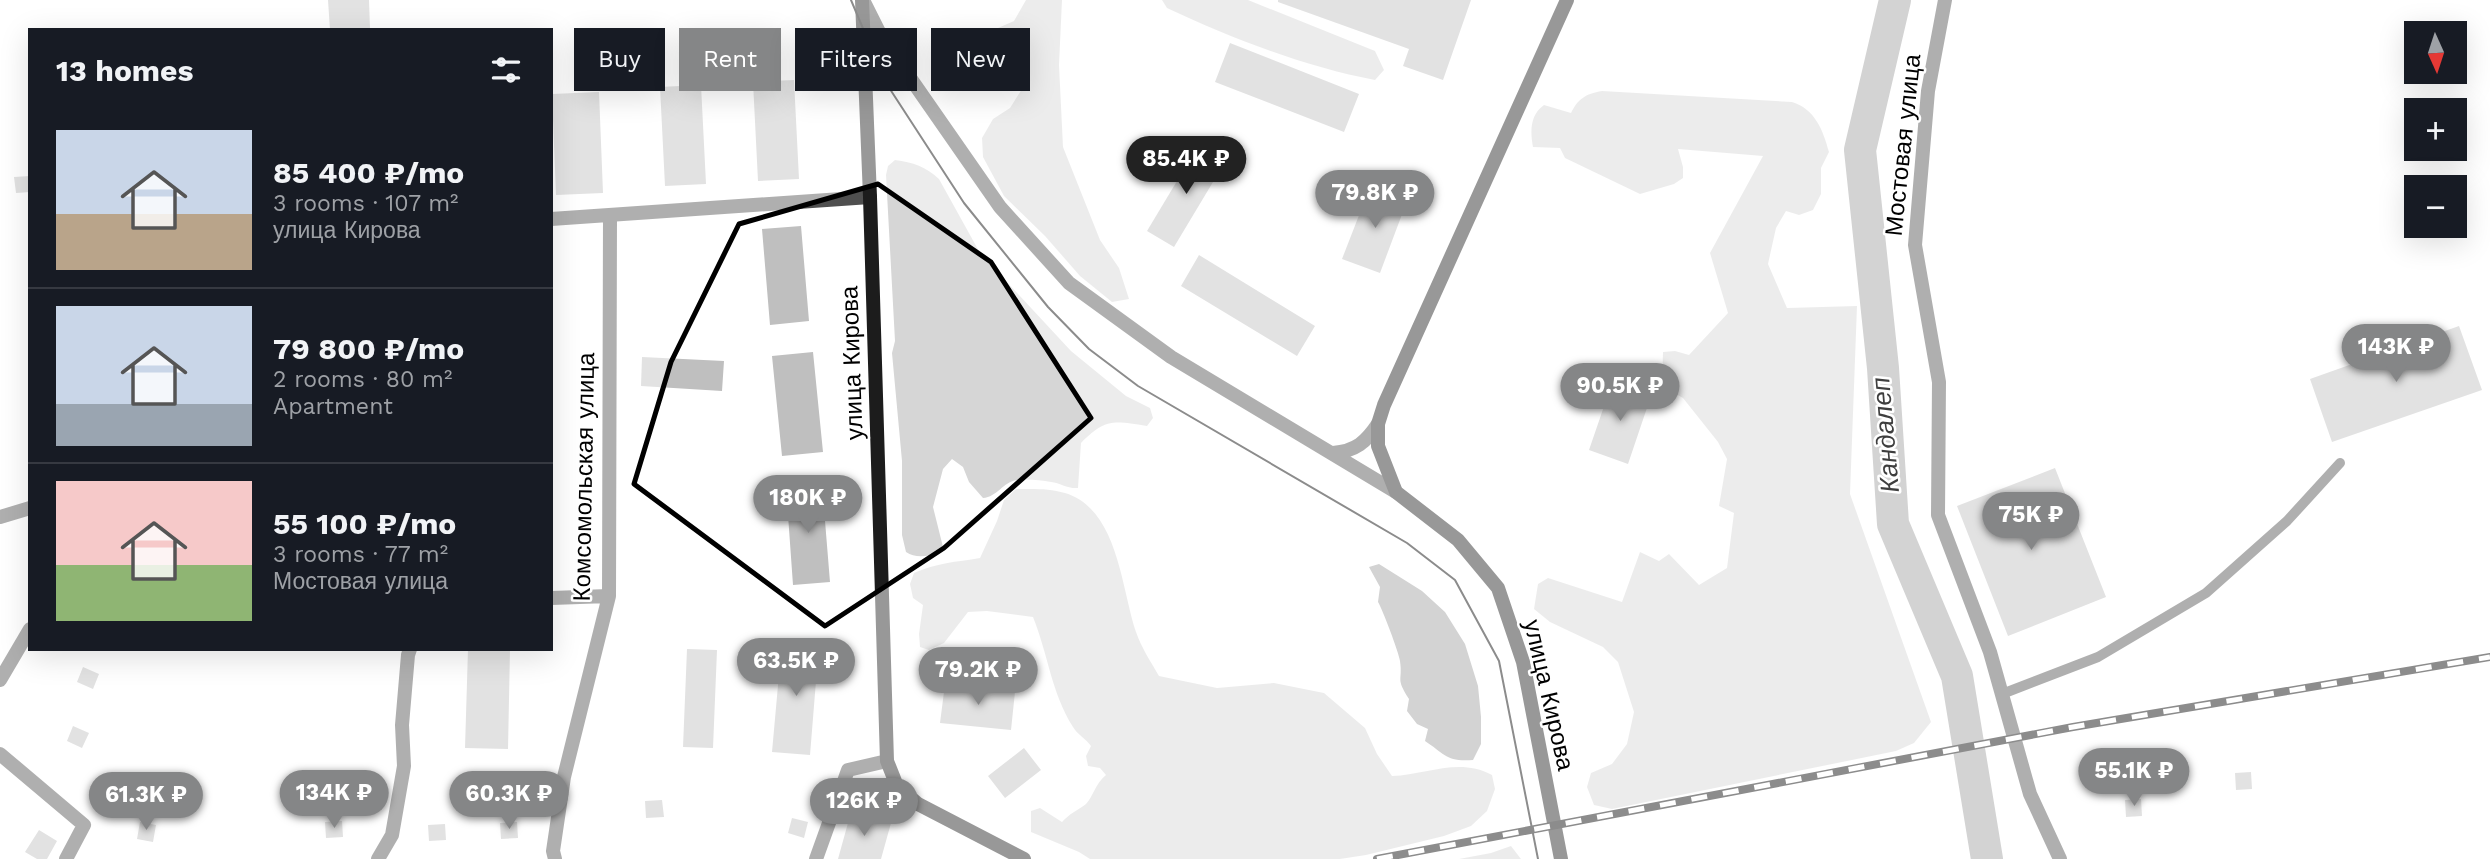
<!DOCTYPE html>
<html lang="en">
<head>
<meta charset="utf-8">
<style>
	body { margin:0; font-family:"Work Sans",sans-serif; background:#242831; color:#f1f3f6; height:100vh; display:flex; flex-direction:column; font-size:26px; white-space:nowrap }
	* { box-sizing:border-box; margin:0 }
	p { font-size:23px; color:#9ea1a6 }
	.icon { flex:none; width:38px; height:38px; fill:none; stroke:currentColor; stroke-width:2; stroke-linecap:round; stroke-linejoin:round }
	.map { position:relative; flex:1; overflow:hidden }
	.side { position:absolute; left:28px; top:28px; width:525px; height:623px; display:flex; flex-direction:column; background:#171b24; border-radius:0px; box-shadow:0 7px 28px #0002 }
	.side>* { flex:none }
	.guide { position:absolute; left:574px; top:28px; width:665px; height:63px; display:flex; gap:14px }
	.needle { width:46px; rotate:177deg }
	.controls { position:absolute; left:2404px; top:21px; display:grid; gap:14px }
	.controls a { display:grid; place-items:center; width:63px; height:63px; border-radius:0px; background:#171b24; box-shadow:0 7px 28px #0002; font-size:35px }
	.price { position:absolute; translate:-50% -60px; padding:0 16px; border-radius:24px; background:#858687; color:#fff; font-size:23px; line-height:46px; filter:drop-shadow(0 2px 4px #0008) }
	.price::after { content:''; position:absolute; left:50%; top:42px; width:21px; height:16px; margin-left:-10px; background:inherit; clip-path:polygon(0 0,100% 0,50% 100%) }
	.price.current { background:#222; color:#fff }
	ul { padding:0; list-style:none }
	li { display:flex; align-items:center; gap:21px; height:175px; padding:0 28px }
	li+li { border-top:2px solid #363941 }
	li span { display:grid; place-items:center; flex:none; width:196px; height:140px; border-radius:0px; color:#555 }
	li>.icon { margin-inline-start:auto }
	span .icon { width:84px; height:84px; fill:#fffc; stroke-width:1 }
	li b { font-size:30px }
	h2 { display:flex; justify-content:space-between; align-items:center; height:84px; padding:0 28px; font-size:30px }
	.chip { padding:0 24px; border-radius:0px; background:#171b24; box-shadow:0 7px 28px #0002; font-size:24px; line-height:63px }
	.chip.current { background:#858687; color:#fff }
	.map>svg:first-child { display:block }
	.green { fill:#d6d6d6 }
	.water { fill:#9d9d9d }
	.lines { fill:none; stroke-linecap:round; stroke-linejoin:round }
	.river { stroke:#9d9d9d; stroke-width:32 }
	.building { fill:#bfbfbf }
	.lane { stroke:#4f4f4f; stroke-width:10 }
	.street { stroke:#4f4f4f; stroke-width:14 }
	.secondary { stroke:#1c1c1c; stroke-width:14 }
	.tram { stroke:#000; stroke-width:2 }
	.rail-casing { stroke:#000; stroke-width:8 }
	.rail { stroke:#fff; stroke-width:5; stroke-dasharray:16; stroke-linecap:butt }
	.marked { fill:none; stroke:#000; stroke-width:5; stroke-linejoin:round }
	.labels { text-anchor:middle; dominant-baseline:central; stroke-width:5; stroke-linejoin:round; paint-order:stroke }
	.street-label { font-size:24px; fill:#000; stroke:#fff }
	.water-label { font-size:26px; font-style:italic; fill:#3e3e3e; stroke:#fff }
</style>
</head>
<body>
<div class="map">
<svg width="2490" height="859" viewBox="0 0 2490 859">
	<rect width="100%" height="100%" fill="#fff"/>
	<path class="green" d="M1026 0H1062L1059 65 1063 147 1100 240 1119 268 1129 299 1112 302 1080 276 1045 236 1004 196 983 157 982 138 993 119 1010 108 1025 84 1015 70 1002 76 988 70 975 38 1014 21Z
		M1162 0H1248L1375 51 1384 70 1375 80C1305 67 1231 38 1167 8Z
		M1602 91 1792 102C1815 109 1823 130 1829 152L1821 168V194L1813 210 1799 215 1786 211 1776 228 1768 264 1787 308 1857 306 1850 494 1931 722 1914 743 1896 751 1612 809 1594 805 1587 787 1591 773 1612 764 1627 744 1634 712 1618 662 1603 647 1550 622 1534 609 1538 584 1548 578 1622 602 1640 552 1659 561 1669 554 1699 585 1727 568 1734 513 1719 506 1727 459 1718 442 1683 398 1662 386 1663 352 1675 351 1689 355 1728 313 1710 253 1763 156 1678 149 1683 167V178L1674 184 1640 194 1565 158 1560 148 1533 147C1530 131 1530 115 1544 105L1571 113C1578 99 1585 94 1602 91Z
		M895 160C913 162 926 167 939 179L980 253 1071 351 1126 396 1150 408 1153 418 1147 426C1113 421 1106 418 1081 443L1078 488C1068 489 1060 483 1051 482 1041 480 1027 479 1017 480 1003 482 997 497 983 498L969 482 963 467 952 459 943 469 933 507 943 547 940 553C928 556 916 559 906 552L902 535V461L892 353 895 341 886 175 888 166Z
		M1016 489C1033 489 1049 488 1065 493 1118 509 1121 587 1136 632 1141 647 1151 662 1159 676L1217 688 1274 683 1324 693 1365 728 1377 754 1392 776C1426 775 1459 757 1492 775L1495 789 1487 811 1471 826 1444 836 1366 855 1340 859H1090L1079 852 1031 832V811L1040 808 1062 822C1069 814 1078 810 1086 804 1093 797 1095 784 1106 775L1100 768 1088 766 1086 756 1091 746C1086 739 1077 734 1073 727 1051 692 1048 654 1033 617L987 611 968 612 944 643 929 650 920 647 919 634 923 605 913 598 910 584 914 573C936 563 956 562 980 558L997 521 1004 500Z
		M1511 846 1521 859H1459L1491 853Z"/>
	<path class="water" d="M1379 564 1422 591 1445 612 1465 644 1478 686 1481 717V744L1473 760C1446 762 1445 754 1425 741L1428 729 1417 724 1407 711 1409 699C1395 677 1403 682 1400 661 1399 653 1382 608 1378 602L1380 587 1369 567Z"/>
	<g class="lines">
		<path class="river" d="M1895 0 1860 150 1883 368 1893 524 1957 676 1987 859"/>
	</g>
	<path class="building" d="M328 0H369L370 29 330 30Z
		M1278 0H1471L1443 80 1403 66 1409 49 1278 2Z
		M1230 43 1359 94 1344 132 1215 82Z
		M794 80 799 179 758 181 753 82Z
		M701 85 706 184 665 186 660 87Z
		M599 92 603 193 556 195 552 94Z
		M1198 146 1225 162 1174 247 1147 231Z
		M30 176V192L16 193 14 177Z
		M1370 187 1407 201 1380 273 1342 259Z
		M801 226 809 321 770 325 762 229Z
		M1199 255 1315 326 1297 356 1181 286Z
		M2459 326 2482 390 2332 442 2310 379Z
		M813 352 823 452 782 456 772 356Z
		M642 357 724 361 722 391 641 386Z
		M1612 383 1651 396 1628 464 1589 450Z
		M2055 468 2106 597 2008 636 1957 506Z
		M822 484 830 582 793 585 786 487Z
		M782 641 819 644 810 755 772 752Z
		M468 649H510L508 749 465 748Z
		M687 649 717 650 713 748 683 747Z
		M83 667 99 674 93 689 77 682Z
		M945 684 1015 692 1011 730 940 723Z
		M73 726 89 733 82 748 67 741Z
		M1024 748 1041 770 1005 798 988 776Z
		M2251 772 2252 789 2236 790 2235 773Z
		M2141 799 2142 816 2126 817 2125 800Z
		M662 800 664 817 646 818 645 801Z
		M851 812 891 823 881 859H838Z
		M792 818 808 822 804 838 788 833Z
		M342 821 343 837 326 838 325 822Z
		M140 822 156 825 153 842 137 839Z
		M517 822 518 838 501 839 500 823Z
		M445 824 446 840 429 841 428 825Z
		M39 830 57 841 47 859H37L25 852Z"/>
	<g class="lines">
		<path class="lane" d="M2002 694 2098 657 2206 593 2287 521 2340 463"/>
		<path class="street" d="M863 0 881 36 1000 207 1069 283 1171 357 1396 492
			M1945 0 1928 91 1915 245 1939 382 1938 515 1990 652 2030 794 2060 859
			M551 219 870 197
			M1333 453C1356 451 1366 442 1378 424
			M0 517 30 508
			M551 598 609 596
			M0 680 30 629
			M0 754 84 825 66 859
			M378 859 392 835 404 766 402 725 408 655 410 649
			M555 859 553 851 564 777 609 596 610 216
			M816 859 848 770 887 761"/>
		<path class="secondary" d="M862 0 870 197 887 761 897 786 918 804 1024 859
			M1561 859 1523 662 1498 588 1458 540 1396 492 1378 446V424L1384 405 1567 0"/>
		<path class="tram" d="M851 0 886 83 964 203 1048 307 1089 349 1138 386 1407 543 1455 580 1499 661 1538 859"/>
		<g class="rail-casing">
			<path id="rail" d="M1377 859 2073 727 2490 657"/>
		</g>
		<use href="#rail" class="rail"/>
	</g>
	<path d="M0 0H2490V859H0ZM878 184 991 262 1091 418 944 548 825 626 634 484 671 362 739 224Z" fill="#fff" fill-opacity=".55" fill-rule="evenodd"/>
	<path class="marked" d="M878 184 991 262 1091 418 944 548 825 626 634 484 671 362 739 224Z"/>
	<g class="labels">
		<g class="street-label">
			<text transform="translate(1903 145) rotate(-84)">Мостовая улица</text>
			<text transform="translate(852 363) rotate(-92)">улица Кирова</text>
			<text transform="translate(584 477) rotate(-89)">Комсомольская улица</text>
			<text transform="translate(1549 695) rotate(77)">улица Кирова</text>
		</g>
		<g class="water-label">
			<text transform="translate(1885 435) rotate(-95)">Кандалеп</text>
		</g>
	</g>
</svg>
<div class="controls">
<a><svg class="needle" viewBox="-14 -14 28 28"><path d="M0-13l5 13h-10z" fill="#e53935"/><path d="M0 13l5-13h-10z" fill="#9ea1a6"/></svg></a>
<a>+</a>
<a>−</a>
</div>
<b class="price current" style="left:1186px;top:196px">85.4K ₽</b>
<b class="price" style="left:1375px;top:230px">79.8K ₽</b>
<b class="price" style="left:2396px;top:384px">143K ₽</b>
<b class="price" style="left:1620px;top:423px">90.5K ₽</b>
<b class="price" style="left:808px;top:535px">180K ₽</b>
<b class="price" style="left:2031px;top:552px">75K ₽</b>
<b class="price" style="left:796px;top:698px">63.5K ₽</b>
<b class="price" style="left:978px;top:707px">79.2K ₽</b>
<b class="price" style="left:2134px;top:808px">55.1K ₽</b>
<b class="price" style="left:334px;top:830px">134K ₽</b>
<b class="price" style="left:509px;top:831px">60.3K ₽</b>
<b class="price" style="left:146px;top:832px">61.3K ₽</b>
<b class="price" style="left:864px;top:838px">126K ₽</b>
<div class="guide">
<a class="chip">Buy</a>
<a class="chip current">Rent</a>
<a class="chip">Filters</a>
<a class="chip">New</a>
</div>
<section class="side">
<h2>13 homes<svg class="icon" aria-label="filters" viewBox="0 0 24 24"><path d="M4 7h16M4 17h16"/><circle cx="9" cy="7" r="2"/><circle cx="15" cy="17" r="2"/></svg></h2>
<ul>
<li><span style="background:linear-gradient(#c9d6e8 60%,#b9a48a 0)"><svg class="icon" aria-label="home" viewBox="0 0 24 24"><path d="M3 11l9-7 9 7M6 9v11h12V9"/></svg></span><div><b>85 400 ₽/mo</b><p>3 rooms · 107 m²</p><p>улица Кирова</p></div></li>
<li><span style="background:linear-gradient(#c9d6e8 70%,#9aa5b1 0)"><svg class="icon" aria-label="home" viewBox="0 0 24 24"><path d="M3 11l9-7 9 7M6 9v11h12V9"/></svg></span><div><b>79 800 ₽/mo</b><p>2 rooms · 80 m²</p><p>Apartment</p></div></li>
<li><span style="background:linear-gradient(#f6c9c9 60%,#8fb573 0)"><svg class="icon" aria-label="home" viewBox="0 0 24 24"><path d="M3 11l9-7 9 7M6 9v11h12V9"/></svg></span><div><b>55 100 ₽/mo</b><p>3 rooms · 77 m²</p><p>Мостовая улица</p></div></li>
</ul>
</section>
</div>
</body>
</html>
